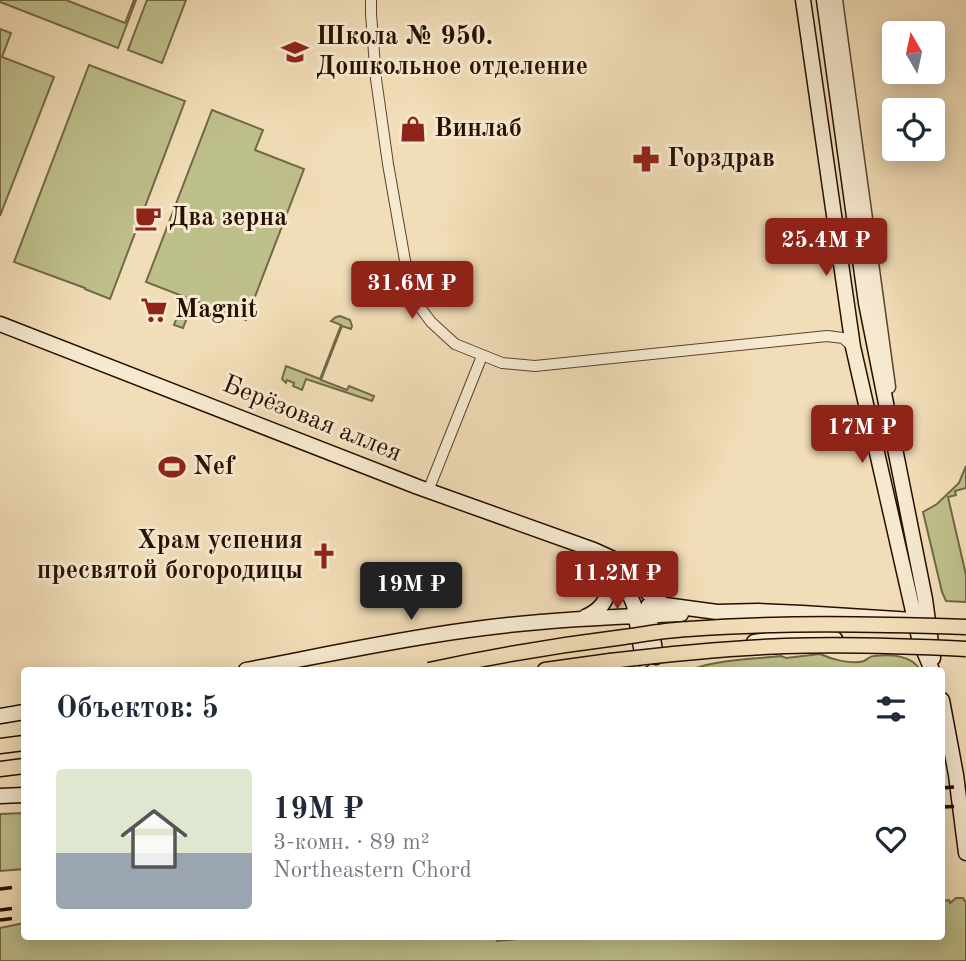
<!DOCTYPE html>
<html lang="ru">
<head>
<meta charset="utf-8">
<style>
	body { margin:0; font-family:"Old Standard TT",serif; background:#f2f2f3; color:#1f2937; height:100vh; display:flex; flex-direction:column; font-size:26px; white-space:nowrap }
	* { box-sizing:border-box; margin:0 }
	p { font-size:23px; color:#747a83 }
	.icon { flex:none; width:38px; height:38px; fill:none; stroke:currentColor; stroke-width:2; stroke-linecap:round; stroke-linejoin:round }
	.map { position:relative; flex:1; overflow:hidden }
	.side { position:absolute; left:21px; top:667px; width:924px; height:273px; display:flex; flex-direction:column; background:#fff; border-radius:7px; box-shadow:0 4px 18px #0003 }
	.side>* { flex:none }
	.needle { width:46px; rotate:351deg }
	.fabs { position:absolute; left:882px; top:21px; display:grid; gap:14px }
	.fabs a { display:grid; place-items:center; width:63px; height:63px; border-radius:7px; background:#fff; box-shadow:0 4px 18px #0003; font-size:35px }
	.price { position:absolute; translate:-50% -60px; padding:0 16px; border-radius:7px; background:#8f2418; color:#fff; font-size:23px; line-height:46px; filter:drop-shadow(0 2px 4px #0008) }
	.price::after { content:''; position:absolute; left:50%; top:42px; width:21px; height:16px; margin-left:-10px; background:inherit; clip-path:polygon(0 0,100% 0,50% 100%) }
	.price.on { background:#222; color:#fff }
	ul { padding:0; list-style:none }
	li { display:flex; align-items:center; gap:21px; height:175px; padding:0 35px }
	li span { display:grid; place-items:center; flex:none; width:196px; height:140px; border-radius:7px; color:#555 }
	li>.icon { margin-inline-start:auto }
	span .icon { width:84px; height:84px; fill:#fffc; stroke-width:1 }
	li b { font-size:30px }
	h2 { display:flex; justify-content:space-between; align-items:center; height:84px; padding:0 35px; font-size:30px }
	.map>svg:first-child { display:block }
	.green { fill:#bec08c; stroke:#726846; stroke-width:2 }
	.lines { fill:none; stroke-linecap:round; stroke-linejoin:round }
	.minor-casing { stroke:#5a422e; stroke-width:12 }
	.tertiary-casing { stroke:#5a422e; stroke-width:15 }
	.secondary-casing { stroke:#270f00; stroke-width:17 }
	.primary-casing { stroke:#270f00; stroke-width:17 }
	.minor { stroke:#f6e9d0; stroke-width:10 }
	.tertiary { stroke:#f6e9d0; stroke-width:12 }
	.secondary { stroke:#f6e9d0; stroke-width:14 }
	.primary { stroke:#f1ddb7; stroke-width:14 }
	.rail { stroke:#270f00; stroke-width:3.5; stroke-dasharray:12 12; stroke-linecap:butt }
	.primary-bridge-casing { stroke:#270f00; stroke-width:17; stroke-linecap:butt }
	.primary-bridge { stroke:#f1ddb7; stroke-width:14 }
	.labels { text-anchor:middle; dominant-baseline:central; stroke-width:6; stroke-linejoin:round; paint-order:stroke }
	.poi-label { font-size:26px; font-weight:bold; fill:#270f00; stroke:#f6e9d0; text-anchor:start }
	.street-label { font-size:26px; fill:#270f00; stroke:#f6e9d0 }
</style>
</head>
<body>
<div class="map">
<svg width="966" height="961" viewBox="0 0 966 961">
	<rect width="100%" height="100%" fill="#f1ddb7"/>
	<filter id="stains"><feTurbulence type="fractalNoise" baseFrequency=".00286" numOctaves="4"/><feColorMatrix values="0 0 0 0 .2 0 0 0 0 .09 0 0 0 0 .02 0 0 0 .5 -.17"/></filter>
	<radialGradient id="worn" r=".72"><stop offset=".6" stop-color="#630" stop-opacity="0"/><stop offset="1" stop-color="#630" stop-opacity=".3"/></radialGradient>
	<path class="green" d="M0 0H66L125 23 134 0H136L118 48 0 2Z
		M147 0H186L162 63 128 50Z
		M0 29 11 33 2 57 54 77 0 216Z
		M89 65 185 101 110 299 85 289V288L14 262Z
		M212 110 263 130 255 150 304 169 246 320 194 300 183 328 174 325 185 297 146 282Z
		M340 316 350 320 352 326 351 329 342 326 321 380 347 390 349 386 374 396 372 401 306 379 302 390 293 386 294 383 287 380 286 383 282 379 286 366 320 379 341 325 331 321 336 317Z
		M966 466V488L955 491 956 495 948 497 966 575V602L946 601 942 592 923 512 937 504 959 483Z
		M820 654C831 659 851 665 864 661 868 659 870 656 874 656 890 654 912 655 920 670H692C711 660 757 659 781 656L786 658Z
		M24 813V869L0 871V814Z
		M956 898H963L966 903V961H0V928L24 923V936H496L497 941 549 936H942V901L949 900 950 903Z"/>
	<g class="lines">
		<g class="minor-casing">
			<path id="minor" d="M371 0V14L376 79 388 164 407 272 416 302 431 322 455 344 502 363 535 366 827 336 843 338 853 347
				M428 491 482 356"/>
		</g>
		<g class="tertiary-casing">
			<path id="tertiary" d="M836 0 889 387"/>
		</g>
		<g class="secondary-casing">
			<path id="secondary" d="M803 0 853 347 920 642 932 670
				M824 0 866 303 925 599 933 658
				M0 324 418 487 594 550 629 566 648 593 657 601 665 605 717 612 758 611 802 613 913 620
				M607 557 625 584 634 605 643 660
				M648 606 656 657
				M585 617C619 602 609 575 590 551
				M754 642 783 638 835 639
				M246 670C320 656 393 640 468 630 539 620 610 617 681 614
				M607 670 634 662
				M942 700 956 775 966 853
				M0 716 24 712
				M0 796 24 795"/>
		</g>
		<g class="primary-casing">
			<path id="primary" d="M545 670 610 661
				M0 746 24 743
				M0 769 24 766"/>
		</g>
		<use href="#minor" class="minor"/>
		<use href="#tertiary" class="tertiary"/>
		<use href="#secondary" class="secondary"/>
		<use href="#primary" class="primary"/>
		<path class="rail" d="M942 788 966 786
			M942 807 966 806
			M0 889 24 886
			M0 910 24 907
			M0 920 24 917"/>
		<g class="primary-bridge-casing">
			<path id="primary-bridge" d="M610 661C668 654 726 648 785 646 845 644 906 646 966 649
				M429 670C494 656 559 645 624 637 645 634 667 630 688 629 781 622 873 624 966 627"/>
		</g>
		<use href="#primary-bridge" class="primary-bridge"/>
	</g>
	<defs>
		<g id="school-bare" transform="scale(2.1)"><path d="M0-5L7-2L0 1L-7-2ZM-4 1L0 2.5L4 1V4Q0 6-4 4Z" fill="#8f2418" stroke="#f6e9d0" stroke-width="2.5" paint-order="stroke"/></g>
		<g id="shop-bare" transform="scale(2.1)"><path d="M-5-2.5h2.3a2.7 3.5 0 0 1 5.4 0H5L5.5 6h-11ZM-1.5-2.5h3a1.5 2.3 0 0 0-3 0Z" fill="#8f2418" stroke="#f6e9d0" stroke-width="2.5" paint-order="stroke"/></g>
		<g id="pharmacy-bare" transform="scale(2.1)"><path d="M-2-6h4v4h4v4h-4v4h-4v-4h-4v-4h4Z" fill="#8f2418" stroke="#f6e9d0" stroke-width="2.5" paint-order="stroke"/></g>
		<g id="cafe-bare" transform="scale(2.1)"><path d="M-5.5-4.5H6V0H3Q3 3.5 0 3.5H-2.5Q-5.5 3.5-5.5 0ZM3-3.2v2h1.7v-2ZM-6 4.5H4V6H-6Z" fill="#8f2418" stroke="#f6e9d0" stroke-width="2.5" paint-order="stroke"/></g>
		<g id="supermarket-bare" transform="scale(2.1)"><path d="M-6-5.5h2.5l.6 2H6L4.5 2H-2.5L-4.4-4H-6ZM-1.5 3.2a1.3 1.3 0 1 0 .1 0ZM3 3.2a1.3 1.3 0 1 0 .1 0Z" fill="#8f2418" stroke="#f6e9d0" stroke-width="2.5" paint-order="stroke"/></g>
		<g id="stadium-bare" transform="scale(2.1)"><path d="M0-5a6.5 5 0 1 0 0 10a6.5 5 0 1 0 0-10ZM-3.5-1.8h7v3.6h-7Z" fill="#8f2418" stroke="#f6e9d0" stroke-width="2.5" paint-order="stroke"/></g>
		<g id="church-bare" transform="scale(2.1)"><path d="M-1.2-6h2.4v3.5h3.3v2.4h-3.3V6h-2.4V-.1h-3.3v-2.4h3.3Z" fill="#8f2418" stroke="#f6e9d0" stroke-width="2.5" paint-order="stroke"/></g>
	</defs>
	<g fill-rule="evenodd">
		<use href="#school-bare" x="295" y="52"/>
		<use href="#shop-bare" x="413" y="129"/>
		<use href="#pharmacy-bare" x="646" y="159"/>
		<use href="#cafe-bare" x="148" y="218"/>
		<use href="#supermarket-bare" x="154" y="310"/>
		<use href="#stadium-bare" x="172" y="467"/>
		<use href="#church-bare" x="324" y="556"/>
	</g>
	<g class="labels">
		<g class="poi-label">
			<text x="316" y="37">Школа № 950.<tspan x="316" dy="30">Дошкольное отделение</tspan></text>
			<text x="434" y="129">Винлаб</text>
			<text x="667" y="159">Горздрав</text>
			<text x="169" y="218">Два зерна</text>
			<text x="175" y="310">Magnit</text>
			<text x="193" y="467">Nef</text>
			<text x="303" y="541" text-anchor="end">Храм успения<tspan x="303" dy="30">пресвятой богородицы</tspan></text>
		</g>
		<g class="street-label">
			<text transform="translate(312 419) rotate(22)">Берёзовая аллея</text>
		</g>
	</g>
	<rect width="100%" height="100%" filter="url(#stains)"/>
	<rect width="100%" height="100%" fill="url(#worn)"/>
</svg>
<div class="fabs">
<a><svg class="needle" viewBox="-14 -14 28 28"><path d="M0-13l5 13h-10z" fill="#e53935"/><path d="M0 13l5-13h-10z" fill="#747a83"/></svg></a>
<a><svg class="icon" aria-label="locate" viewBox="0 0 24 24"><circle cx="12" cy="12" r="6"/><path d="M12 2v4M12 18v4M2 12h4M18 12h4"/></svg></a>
</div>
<b class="price" style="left:826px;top:278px">25.4M ₽</b>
<b class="price" style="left:412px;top:321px">31.6M ₽</b>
<b class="price" style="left:862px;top:465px">17M ₽</b>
<b class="price" style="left:617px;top:611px">11.2M ₽</b>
<b class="price on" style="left:411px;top:622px">19M ₽</b>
<section class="side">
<h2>Объектов: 5<svg class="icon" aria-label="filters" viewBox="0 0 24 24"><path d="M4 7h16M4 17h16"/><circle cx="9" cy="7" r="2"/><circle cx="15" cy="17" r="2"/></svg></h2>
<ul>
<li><span style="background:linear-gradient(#dfe7d0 60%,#9aa5b1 0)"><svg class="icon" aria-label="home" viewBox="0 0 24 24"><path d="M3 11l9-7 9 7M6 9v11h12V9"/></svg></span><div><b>19M ₽</b><p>3-комн. · 89 m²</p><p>Northeastern Chord</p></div><svg class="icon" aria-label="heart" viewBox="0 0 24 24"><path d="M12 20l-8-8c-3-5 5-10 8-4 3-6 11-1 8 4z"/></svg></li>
</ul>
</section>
</div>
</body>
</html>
